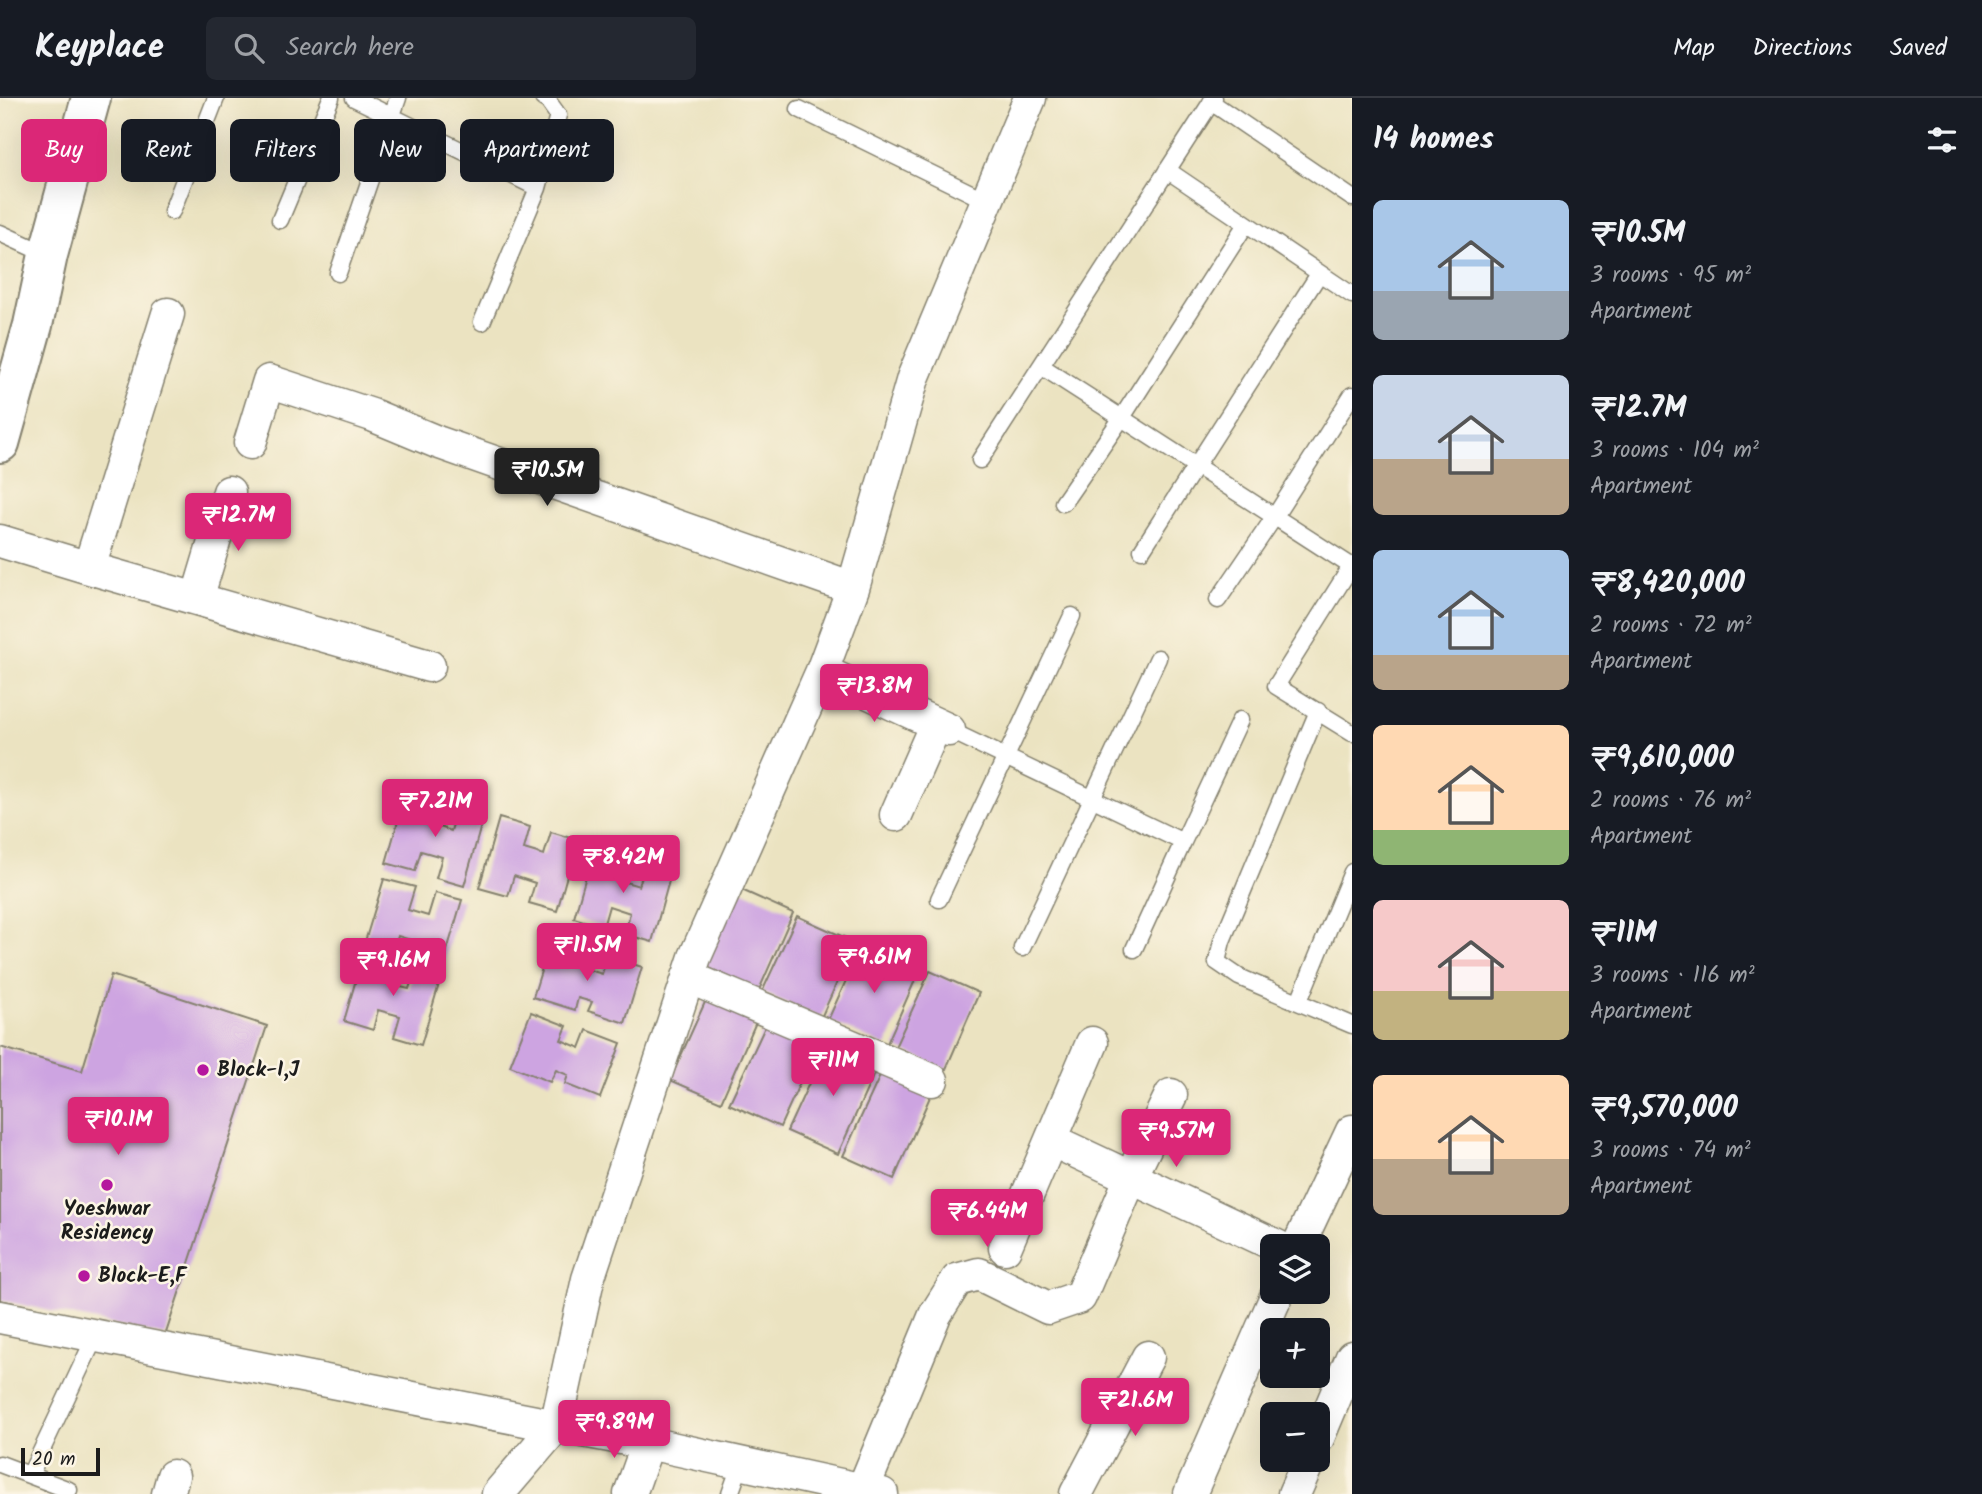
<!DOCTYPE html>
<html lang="en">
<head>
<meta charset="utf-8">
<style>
	body { margin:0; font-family:Kalam,sans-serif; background:#242831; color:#f1f3f6; height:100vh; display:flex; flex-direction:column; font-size:26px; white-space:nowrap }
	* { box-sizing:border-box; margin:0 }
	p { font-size:23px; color:#9ea1a6 }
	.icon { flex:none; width:38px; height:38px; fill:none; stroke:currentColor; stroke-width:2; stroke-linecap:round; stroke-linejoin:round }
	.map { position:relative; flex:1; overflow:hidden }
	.side { display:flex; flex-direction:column; background:#171b24; width:630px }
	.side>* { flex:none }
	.guide { position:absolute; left:21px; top:21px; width:665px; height:63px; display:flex; gap:14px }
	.tools { position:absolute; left:1260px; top:1136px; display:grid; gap:14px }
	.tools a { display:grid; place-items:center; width:70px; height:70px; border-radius:10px; background:#171b24; box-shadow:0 7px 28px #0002; font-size:35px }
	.scale { position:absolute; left:21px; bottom:18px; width:79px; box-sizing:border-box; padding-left:7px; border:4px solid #1c1c1c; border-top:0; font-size:19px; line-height:24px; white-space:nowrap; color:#1c1c1c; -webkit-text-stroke:5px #fcf5e5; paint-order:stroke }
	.price { position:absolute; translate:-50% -60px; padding:0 16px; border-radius:7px; background:#db2777; color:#fff; font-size:23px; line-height:46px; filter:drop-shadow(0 2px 4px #0008) }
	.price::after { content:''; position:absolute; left:50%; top:42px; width:21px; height:16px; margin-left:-10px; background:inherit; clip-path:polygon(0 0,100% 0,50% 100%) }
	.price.selected { background:#222; color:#fff }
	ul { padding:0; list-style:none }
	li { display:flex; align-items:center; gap:21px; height:175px; padding:0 21px }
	li span { display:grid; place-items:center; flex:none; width:196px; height:140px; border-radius:10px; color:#555 }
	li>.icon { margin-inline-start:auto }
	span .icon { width:84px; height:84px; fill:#fffc; stroke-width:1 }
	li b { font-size:30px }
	h2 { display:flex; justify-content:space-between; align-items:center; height:84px; padding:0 21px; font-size:30px }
	.tag { padding:0 24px; border-radius:10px; background:#171b24; box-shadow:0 7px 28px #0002; font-size:24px; line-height:63px }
	.tag.selected { background:#db2777; color:#fff }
	header { display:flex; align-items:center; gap:42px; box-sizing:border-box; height:98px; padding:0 35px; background:#171b24; border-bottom:2px solid #363941 }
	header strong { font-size:33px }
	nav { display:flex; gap:38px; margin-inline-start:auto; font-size:24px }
	.search { width:490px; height:63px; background:#242831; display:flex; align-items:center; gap:18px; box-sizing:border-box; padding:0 24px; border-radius:10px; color:#9ea1a6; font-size:26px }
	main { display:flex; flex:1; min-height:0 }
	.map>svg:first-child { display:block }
	.building { fill:#cda4e1 }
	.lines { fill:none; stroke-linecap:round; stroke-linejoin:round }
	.service-casing { stroke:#84806e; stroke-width:19 }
	.minor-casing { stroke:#84806e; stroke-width:35 }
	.tertiary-casing { stroke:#84806e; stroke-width:42 }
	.service { stroke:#fff; stroke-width:16 }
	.minor { stroke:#fff; stroke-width:32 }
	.tertiary { stroke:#fff; stroke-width:38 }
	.poi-dot { fill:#b5179e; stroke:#fcf5e5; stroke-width:2.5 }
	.labels { text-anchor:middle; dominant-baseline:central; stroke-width:5; stroke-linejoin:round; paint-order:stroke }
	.poi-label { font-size:21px; font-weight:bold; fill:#1c1c1c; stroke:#fcf5e5; text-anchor:start }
</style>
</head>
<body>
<header>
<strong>Keyplace</strong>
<div class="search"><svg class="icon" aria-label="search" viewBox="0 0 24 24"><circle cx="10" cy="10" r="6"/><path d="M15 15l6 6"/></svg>Search here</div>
<nav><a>Map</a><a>Directions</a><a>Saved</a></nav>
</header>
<main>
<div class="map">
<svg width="1352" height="1396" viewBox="0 0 1352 1396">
	<rect width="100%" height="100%" fill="#fcf5e5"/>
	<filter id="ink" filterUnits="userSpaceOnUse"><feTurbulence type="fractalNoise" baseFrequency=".0143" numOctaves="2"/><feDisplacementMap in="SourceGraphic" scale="14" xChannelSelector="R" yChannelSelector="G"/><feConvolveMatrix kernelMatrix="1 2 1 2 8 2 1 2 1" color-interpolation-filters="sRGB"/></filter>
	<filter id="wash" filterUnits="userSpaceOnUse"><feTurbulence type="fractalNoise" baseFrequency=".00686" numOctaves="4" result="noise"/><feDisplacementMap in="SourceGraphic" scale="28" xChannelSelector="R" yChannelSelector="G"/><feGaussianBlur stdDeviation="1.57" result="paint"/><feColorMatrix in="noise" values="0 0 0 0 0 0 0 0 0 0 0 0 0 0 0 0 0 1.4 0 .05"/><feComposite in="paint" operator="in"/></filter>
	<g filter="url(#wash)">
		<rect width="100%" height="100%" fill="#ebe3c1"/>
		<g id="blocks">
			<path class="building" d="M406 695 437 704 431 726 451 733 458 709 484 717 464 788 436 780 442 759 421 753 415 773 386 765Z
				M499 720 530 729 524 751 544 757 551 734 577 742 557 813 529 805 535 785 514 778 508 798 479 790Z
				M594 750 625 760 619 782 639 788 646 764 672 772 652 844 625 836 630 815 609 808 603 829 574 820Z
				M384 781 415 789 408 812 428 818 435 795 462 802 441 873 414 866 420 845 398 838 392 858 363 850Z
				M735 789 793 815 759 892 700 866Z
				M797 818 855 844 821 920 762 894Z
				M550 844 587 855 583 870 602 876 607 858 642 869 625 925 588 913 592 904 578 900 575 912 533 899Z
				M863 845 920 871 886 948 828 922Z
				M364 854 395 863 388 886 409 891 416 868 442 876 421 947 394 939 400 918 378 912 373 932 344 923Z
				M930 873 979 895 946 971 895 949Z
				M111 877 267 928 165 1238 0 1202V949L82 973Z
				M710 893 760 915 721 1004 670 982Z
				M531 914 567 928 561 942 580 950 587 932 621 945 600 1000 565 986 568 977 556 972 550 984 510 968Z
				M770 918 820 940 780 1029 729 1006Z
				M828 944 878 967 838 1056 787 1033Z
				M884 969 933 992 894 1081 843 1058Z"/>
		</g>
	</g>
	<g filter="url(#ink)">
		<use href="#blocks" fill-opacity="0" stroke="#84806e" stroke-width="2"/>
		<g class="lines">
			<g class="service-casing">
				<path id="service" d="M354 0 538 90
					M1211 4 1352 100
					M799 11 987 103
					M1167 72 1352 197
					M172 113 216 0
					M280 122 331 0
					M0 135 48 157
					M338 175 398 0
					M482 224 538 90 558 17 548 3 543 0
					M1041 268 1351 468
					M980 362 1214 0
					M1063 405 1121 321 1246 126
					M1142 452 1319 176
					M1352 467 1276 588 1352 635
					M1218 502 1275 418 1352 297
					M1318 613 1222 843 1217 864 1239 879 1352 927
					M949 632 1183 744 1134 851
					M1183 744 1240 622
					M939 801 1072 518
					M1022 850 1158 560
					M1299 903 1352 774
					M0 1366 69 1392
					M30 1377 96 1237
					M730 1396 741 1365"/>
			</g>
			<g class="minor-casing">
				<path id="minor" d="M250 345 269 283 372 317 437 344 853 490
					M0 443 89 470 168 216
					M89 470 429 568
					M197 501 229 394
					M822 573 949 632
					M896 717 936 626
					M688 879 932 982
					M1051 1042 1277 1148
					M1298 1148 1352 1033
					M1005 1150 1092 945
					M0 1219 556 1328 498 1396
					M1318 1340 1352 1259
					M168 1396 173 1378
					M630 1396 648 1345
					M861 1396 935 1217 957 1182 979 1176 1048 1210 1080 1199 1131 1079 1171 997
					M882 1396 648 1345 556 1328 588 1181 695 859 822 573 853 490 913 280 1030 0
					M1076 1396 1148 1259
					M1190 1396 1278 1194
					M1294 1396 1309 1362"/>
			</g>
			<g class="tertiary-casing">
				<path id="tertiary" d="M0 345 33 227 48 157 91 0"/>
			</g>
			<use href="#service" class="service"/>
			<use href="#minor" class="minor"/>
			<use href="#tertiary" class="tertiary"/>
		</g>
	</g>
	<g class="poi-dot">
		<circle cx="203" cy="972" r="7"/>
		<circle cx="107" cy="1087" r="7"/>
		<circle cx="84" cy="1178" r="7"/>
	</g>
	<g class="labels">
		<g class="poi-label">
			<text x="217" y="972">Block-I,J</text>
			<text x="107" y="1111" text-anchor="middle">Yoeshwar<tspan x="107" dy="24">Residency</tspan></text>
			<text x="98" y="1178">Block-E,F</text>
		</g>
	</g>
</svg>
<div class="tools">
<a><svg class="icon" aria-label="layers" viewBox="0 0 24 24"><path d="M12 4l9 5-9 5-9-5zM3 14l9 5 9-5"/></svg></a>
<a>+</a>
<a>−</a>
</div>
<div class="scale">20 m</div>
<b class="price selected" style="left:547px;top:410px">₹10.5M</b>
<b class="price" style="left:238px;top:455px">₹12.7M</b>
<b class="price" style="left:874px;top:626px">₹13.8M</b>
<b class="price" style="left:435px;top:741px">₹7.21M</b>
<b class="price" style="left:623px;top:797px">₹8.42M</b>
<b class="price" style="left:587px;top:885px">₹11.5M</b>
<b class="price" style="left:874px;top:897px">₹9.61M</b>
<b class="price" style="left:393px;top:900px">₹9.16M</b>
<b class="price" style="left:833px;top:1000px">₹11M</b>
<b class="price" style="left:118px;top:1059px">₹10.1M</b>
<b class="price" style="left:1176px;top:1071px">₹9.57M</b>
<b class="price" style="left:987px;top:1151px">₹6.44M</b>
<b class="price" style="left:1135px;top:1340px">₹21.6M</b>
<b class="price" style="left:614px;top:1362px">₹9.89M</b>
<div class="guide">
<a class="tag selected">Buy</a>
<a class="tag">Rent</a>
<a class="tag">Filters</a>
<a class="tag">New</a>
<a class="tag">Apartment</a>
</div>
</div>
<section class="side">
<h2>14 homes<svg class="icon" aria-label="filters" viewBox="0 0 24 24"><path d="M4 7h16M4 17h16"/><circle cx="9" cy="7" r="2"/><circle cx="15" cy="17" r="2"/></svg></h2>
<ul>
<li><span style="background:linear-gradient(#a9c7e8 65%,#9aa5b1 0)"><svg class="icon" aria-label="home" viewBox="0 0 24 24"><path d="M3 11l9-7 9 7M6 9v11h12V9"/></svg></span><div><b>₹10.5M</b><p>3 rooms · 95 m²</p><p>Apartment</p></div></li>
<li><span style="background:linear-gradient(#c9d6e8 60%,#b9a48a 0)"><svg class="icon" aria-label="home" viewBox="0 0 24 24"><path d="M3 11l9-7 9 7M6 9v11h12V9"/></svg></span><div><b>₹12.7M</b><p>3 rooms · 104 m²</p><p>Apartment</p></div></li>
<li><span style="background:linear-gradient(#a9c7e8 75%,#b9a48a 0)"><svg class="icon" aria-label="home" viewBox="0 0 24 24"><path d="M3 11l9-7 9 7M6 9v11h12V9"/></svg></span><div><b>₹8,420,000</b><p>2 rooms · 72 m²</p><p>Apartment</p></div></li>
<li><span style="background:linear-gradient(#ffd9b3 75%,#8fb573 0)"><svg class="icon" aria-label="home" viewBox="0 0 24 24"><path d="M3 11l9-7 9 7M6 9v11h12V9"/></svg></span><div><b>₹9,610,000</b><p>2 rooms · 76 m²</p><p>Apartment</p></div></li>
<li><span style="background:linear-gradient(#f6c9c9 65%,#c2b280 0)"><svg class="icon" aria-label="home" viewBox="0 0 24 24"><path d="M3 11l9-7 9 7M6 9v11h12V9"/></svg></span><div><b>₹11M</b><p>3 rooms · 116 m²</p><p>Apartment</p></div></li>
<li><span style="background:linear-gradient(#ffd9b3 60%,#b9a48a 0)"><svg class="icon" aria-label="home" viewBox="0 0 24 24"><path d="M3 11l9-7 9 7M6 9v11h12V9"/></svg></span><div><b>₹9,570,000</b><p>3 rooms · 74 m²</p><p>Apartment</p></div></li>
</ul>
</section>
</main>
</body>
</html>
